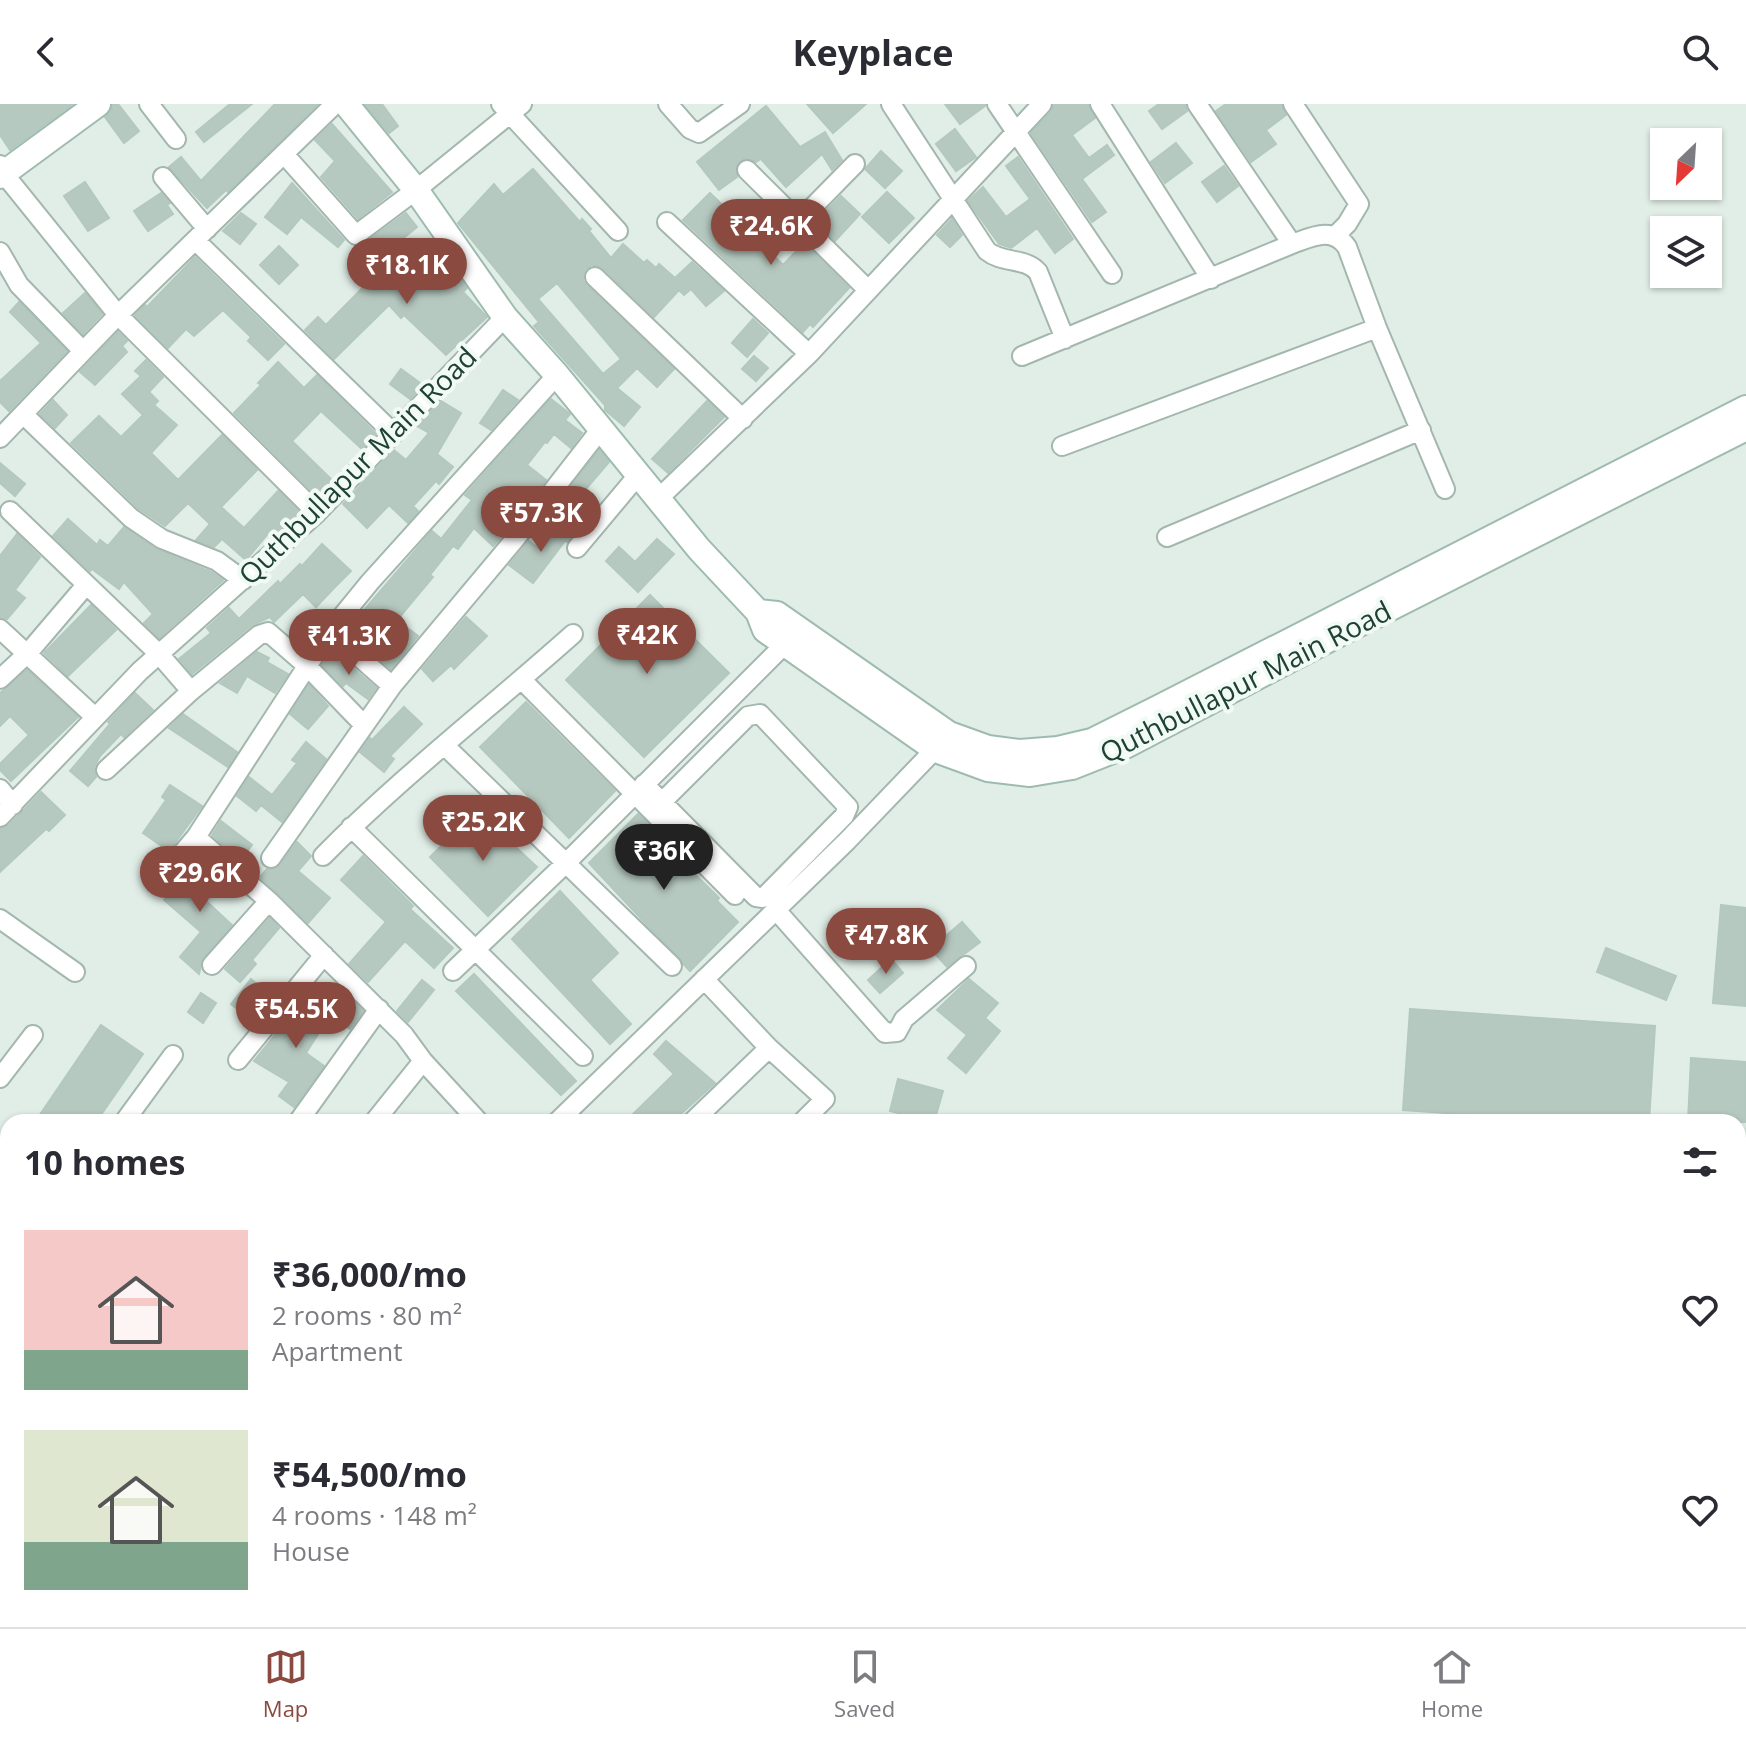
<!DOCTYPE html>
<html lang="en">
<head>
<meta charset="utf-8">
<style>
	body { margin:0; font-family:"Open Sans",sans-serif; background:#f7f7f7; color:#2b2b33; height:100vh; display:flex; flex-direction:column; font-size:30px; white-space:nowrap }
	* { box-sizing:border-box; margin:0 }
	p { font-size:26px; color:#7c7c81 }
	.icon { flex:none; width:44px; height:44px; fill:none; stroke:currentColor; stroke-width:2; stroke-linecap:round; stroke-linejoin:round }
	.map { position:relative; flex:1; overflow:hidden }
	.drawer { position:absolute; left:0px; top:1010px; width:1746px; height:514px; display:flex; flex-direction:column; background:#fff; border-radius:24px 24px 0 0; box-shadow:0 2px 6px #0004 }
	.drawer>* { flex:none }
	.needle { width:52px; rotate:205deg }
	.controls { position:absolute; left:1650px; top:24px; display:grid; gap:16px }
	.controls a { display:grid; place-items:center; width:72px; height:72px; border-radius:0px; background:#fff; box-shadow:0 2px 6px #0004; font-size:40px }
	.price { position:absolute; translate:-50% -68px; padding:0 18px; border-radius:28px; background:#8a4a3f; color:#fff; font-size:26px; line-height:52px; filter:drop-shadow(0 2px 4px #0008) }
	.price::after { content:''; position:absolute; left:50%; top:48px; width:24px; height:18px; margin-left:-12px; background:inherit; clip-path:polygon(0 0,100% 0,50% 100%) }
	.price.selected { background:#222; color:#fff }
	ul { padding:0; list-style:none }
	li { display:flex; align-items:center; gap:24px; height:200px; padding:0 24px }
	li span { display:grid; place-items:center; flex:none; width:224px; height:160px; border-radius:0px; color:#555 }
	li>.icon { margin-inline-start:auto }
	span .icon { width:96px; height:96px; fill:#fffc; stroke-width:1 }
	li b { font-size:34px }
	h2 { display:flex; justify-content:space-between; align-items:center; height:96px; padding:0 24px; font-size:34px }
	header { display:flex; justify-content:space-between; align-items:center; height:104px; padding:0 24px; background:#fff; font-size:36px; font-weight:700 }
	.menu { display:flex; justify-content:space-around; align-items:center; height:112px; border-top:2px solid #e1e1e2; background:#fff; font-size:22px; color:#7c7c81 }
	.menu a { display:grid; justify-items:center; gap:4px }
	.menu .selected { color:#8a4a3f }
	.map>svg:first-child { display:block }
	.building { fill:#b6c9c0; stroke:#b3c8be; stroke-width:2; fill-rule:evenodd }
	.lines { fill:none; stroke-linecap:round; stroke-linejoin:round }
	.street-casing { stroke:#a3b7ae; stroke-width:22 }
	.secondary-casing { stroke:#9ebbaf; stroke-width:28 }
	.street { stroke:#fff; stroke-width:18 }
	.secondary { stroke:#fff; stroke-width:24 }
	.labels { text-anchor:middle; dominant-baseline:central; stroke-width:8; stroke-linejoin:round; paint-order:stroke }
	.street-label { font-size:28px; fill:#1f4136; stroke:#f2faf6 }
</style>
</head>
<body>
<header><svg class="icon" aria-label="back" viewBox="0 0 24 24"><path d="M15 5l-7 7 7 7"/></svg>Keyplace<svg class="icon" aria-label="search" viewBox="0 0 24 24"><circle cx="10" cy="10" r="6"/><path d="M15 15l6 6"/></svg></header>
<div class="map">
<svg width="1746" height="1523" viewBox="0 0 1746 1523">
	<rect width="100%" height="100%" fill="#e1eee7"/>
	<path class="building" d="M0 0H73L10 46 0 31Z
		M113 0H118L139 27 124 39 105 13 111 7Z
		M230 0H252L204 38 196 28Z
		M275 0H318L228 88 226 86 207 104 169 63 181 53 201 77Z
		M365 0H382L398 22 389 29Z
		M807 0H866L833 29Z
		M945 0H985V2L960 20Z
		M1054 0H1088L1095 14 1072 31 1089 54 1107 41 1114 51 1082 75 1106 108 1092 118 1031 29 1051 8Z
		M1159 0H1185L1187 7 1162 25 1149 7Z
		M1226 0H1281L1286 11 1266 26 1276 40 1251 58 1216 7Z
		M766 2 800 43 825 28 842 56 832 66 822 50 786 83 761 55 756 58 745 54 736 62 737 73 719 86 697 58Z
		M332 20 392 88 358 115 321 73 335 57 315 36Z
		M955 25 976 53 956 67 936 40Z
		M1176 39 1192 59 1165 79 1151 58Z
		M881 47 902 67 885 84 865 65Z
		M1018 53 1073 135 1055 149 1037 124 1011 144 999 140 968 97 983 83 1006 113 1030 95 1006 62Z
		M1224 62 1238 82 1217 98 1202 78Z
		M533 65 580 118 582 115 591 125 589 127 611 154 623 140 644 159 647 156 656 164 659 160 675 174 692 158 724 187 706 202 691 185 684 191 679 186 654 213 603 164 592 161 586 165 583 176 587 182 674 265 657 283 637 264 617 284 640 303 624 322 605 306V301L534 222 539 218 458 119 494 80 503 91ZM557 179 621 255 603 270 538 195Z
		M85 78 109 114 88 127 64 92Z
		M292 79 344 136 338 143 301 113 287 130 265 113Z
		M887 88 914 114 889 139 862 113Z
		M161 89 170 99 167 101 173 110 148 127 134 107Z
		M710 89 736 114 730 121 757 147 763 141 783 161 804 139 849 184 813 223 810 220 803 228 683 116Z
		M841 92 860 110 835 137 816 117Z
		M241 109 256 120 240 140 223 127Z
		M406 109 417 123 381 152 369 136Z
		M952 115 962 131 950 143 937 131Z
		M436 140 467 184 463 188 487 213 446 251 404 211 401 214 389 201 334 255 305 226 318 213 326 221 388 158 403 174Z
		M279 142 298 161 279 180 260 161Z
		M195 153 284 240 268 256 248 237 251 233 223 206 194 232 186 225 168 244 135 211 145 201 147 203Z
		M85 189 102 210 83 230 63 209Z
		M19 198 67 247 9 307 0 298V277L41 239 10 208Z
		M753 215 768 229 747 253 732 239Z
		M118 228 127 237 122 242 127 248 95 281 80 268Z
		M754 252 768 264 756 277 742 265Z
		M146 256 163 273 149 288 158 297 154 301 177 321 151 349 178 376 222 331 257 366 221 403 244 424 278 387 300 409 274 431 270 427 246 456 222 435 214 443 196 436 210 420 188 399 165 422 139 405 71 339 99 312 121 333 143 311 122 290 141 272 135 267Z
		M278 258 304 284 317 271 376 330 362 345 321 307 292 337 332 376 317 392 234 309 261 281 258 279Z
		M401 265 420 279 417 283 420 284 410 295 390 280Z
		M503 286 518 296 491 326 480 319Z
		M551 295 570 310 565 316 582 329 571 344 554 330 547 339 545 338 527 361 546 376 530 397 509 380 486 409 506 428 493 442 474 424 458 445 453 442 430 471 433 473 397 516 418 532 391 565 347 526 432 427 441 435 472 396 465 391Z
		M53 296 67 311 55 324 40 310Z
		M441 297 461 309 437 350 453 363 439 380 436 377 413 402 418 407 408 419 389 401 367 424 343 400 394 346 406 356 429 329 417 322Z
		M707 297 724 313 668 369 652 355Z
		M599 346 609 358 568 406 558 399Z
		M0 359 25 380 15 392 0 379Z
		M68 415 97 441 100 436 108 442 124 423 156 445 211 468 223 476 159 534 144 519 153 510 124 478 119 485 92 465 90 467 53 432Z
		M561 417 575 427 567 438 565 437 533 479 509 461 529 437 541 446Z
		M17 430 40 453 15 486 25 494 7 515 0 513V452Z
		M657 435 674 450 638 488 606 457 619 443 635 458Z
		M322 440 351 467 335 483 316 503 303 490 274 518 270 513 252 521 192 570 179 555 211 529 207 524 229 504 239 515 278 477 280 480 300 460 302 462Z
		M650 491 729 569 644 653 566 576Z
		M91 501 116 526 68 572 44 549Z
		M466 513 487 532 454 565 451 561 433 577 422 565Z
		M257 548 269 554 267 558 288 570 275 589 247 572 237 589 220 579Z
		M329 551 351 568 354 565 376 584 368 595 346 579 343 582 322 561Z
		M27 566 78 613 11 677 0 666V660L29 631 10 612 0 622V589Z
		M309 581 328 602 308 625 290 610Z
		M135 589 153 606 124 633 121 630 100 652 94 663 96 673 88 682 70 667 110 620 108 618Z
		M526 598 615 687 569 734 480 643Z
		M404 603 422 620 390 652 394 655 384 668 360 648 370 634 372 636Z
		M183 610 237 648 228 663 169 624Z
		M306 638 326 655 282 718 261 701 256 707 237 692 249 673 272 691 297 659 292 656Z
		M170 681 202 702 169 747 143 729 166 696 162 693Z
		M41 688 65 711 49 727 46 725 0 768V725L9 721Z
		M477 707 537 763 488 812 430 753Z
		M638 710 656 728 654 730 719 794 717 797 738 818 690 867 589 759Z
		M221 717 252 741 240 756 212 731Z
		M297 738 311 752 298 767 330 794 308 819 260 773 267 765H275L280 761Z
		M363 752 413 802 410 805 453 844 434 864 405 837 368 878 349 860 386 818 341 776Z
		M207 758 224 774 205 796 232 821 203 854 199 870 180 853 201 828 164 796 181 776 187 781Z
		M560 787 618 849 590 876 631 920 610 940 512 835Z
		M1721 801 1746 804V902L1713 899Z
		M270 814 279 824 252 856 256 860 240 878 225 865Z
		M962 818 980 838 947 863 931 845Z
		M1606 844 1676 872 1666 896 1597 868Z
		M891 855 903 869 880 889 868 876Z
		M474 870 576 977 561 991 456 887Z
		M251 875 273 894 254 918 231 900Z
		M969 875 998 899 985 914 1000 927 966 969 948 954 967 931 937 906Z
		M422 876 434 886 408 918 397 907Z
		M201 889 216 899 203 919 188 908Z
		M307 891 332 908 306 949 324 962 294 1003 279 992 289 978 254 957Z
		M348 892 363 907 350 925 332 910Z
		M1410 905 1655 922 1649 1018H1577L1403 1006Z
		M101 921 143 950 96 1018H35Z
		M666 937 715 979 672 1018H625L674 970 654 950Z
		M1691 954 1746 958V1018H1688Z
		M898 975 943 987 934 1018 890 1007Z"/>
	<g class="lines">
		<g class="street-casing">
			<path id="street" d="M149 0 176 35
				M501 0 618 127
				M668 0 690 25 699 29 740 0
				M891 0 987 147C1003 160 1025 153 1038 168L1065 235
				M997 0 1112 170
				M1100 0 1211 175
				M1197 0 1292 140C1312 133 1332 122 1347 143L1377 224 1445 385
				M1293 0 1359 100 1347 120 1336 131
				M284 50 356 131 416 86 522 0
				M0 61 4 70 118 211 317 409
				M747 66 868 186
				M163 73 207 125
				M799 117 855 60
				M667 118 809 250
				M195 136 392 328
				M0 148 19 181 83 247
				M595 173 743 315
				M1022 252 1292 140
				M23 310 131 414 162 435 217 457 243 476
				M0 334 118 211 335 0
				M1062 342 1377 224
				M659 394 809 250 1042 0
				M10 407 159 550 191 587 106 666
				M1167 433 1421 326
				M577 444 639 370
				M0 525 95 613
				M330 527 392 582
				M0 575 28 549 86 481
				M522 576 735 791
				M191 587 259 531 268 528 306 561 364 621
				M444 641 672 862
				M644 680 662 698 756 793 763 794 844 712 848 703 760 610 748 612 662 698
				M0 685 13 701
				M0 713 140 567 317 409 505 213
				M351 723 583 952
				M196 733 269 797 404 931 423 957 479 1018
				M323 752C401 673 490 604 573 530
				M271 754 392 582 516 434 600 326
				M172 761 196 733 330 527 370 478 557 271
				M776 806 885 929 897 928 904 915 966 862
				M0 815 75 868
				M212 861 269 797
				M453 867 566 759 784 541
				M704 875 769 944 825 995 802 1018
				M238 956 324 851
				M0 974 33 931
				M124 1018 173 951
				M298 1018 379 905
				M374 1018 423 957
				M557 1018 847 737 942 638
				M692 1018 769 944
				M0 1045 8 1051
				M0 1193 8 1182
				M0 1253 8 1238
				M0 1431 8 1434
				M11 1516 28 1523
				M206 1516 217 1523
				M274 1523 278 1516"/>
		</g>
		<g class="secondary-casing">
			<path id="secondary" d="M346 0 416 86 505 213 557 271 699 445 758 508 765 526 936 646 988 665 1030 670 1072 663 1125 642 1341 529 1746 324
				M0 72 98 0
				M758 508 777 510 949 630 988 644 1020 648 1058 645 1092 637 1158 604 1746 304"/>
		</g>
		<use href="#street" class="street"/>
		<use href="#secondary" class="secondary"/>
	</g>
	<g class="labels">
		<g class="street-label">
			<text transform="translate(357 361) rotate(-45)">Quthbullapur Main Road</text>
			<text transform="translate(1245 577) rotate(-27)">Quthbullapur Main Road</text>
		</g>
	</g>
</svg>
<div class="controls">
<a><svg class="needle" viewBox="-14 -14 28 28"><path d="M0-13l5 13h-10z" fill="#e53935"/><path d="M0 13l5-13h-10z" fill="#7c7c81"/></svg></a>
<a><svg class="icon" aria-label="layers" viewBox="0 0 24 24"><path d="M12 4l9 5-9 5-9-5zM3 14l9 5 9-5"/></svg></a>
</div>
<b class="price" style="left:771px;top:163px">₹24.6K</b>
<b class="price" style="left:407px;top:202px">₹18.1K</b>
<b class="price" style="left:541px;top:450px">₹57.3K</b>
<b class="price" style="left:647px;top:572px">₹42K</b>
<b class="price" style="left:349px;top:573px">₹41.3K</b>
<b class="price" style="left:483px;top:759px">₹25.2K</b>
<b class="price selected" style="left:664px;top:788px">₹36K</b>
<b class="price" style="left:200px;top:810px">₹29.6K</b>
<b class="price" style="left:886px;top:872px">₹47.8K</b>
<b class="price" style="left:296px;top:946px">₹54.5K</b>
<section class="drawer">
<h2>10 homes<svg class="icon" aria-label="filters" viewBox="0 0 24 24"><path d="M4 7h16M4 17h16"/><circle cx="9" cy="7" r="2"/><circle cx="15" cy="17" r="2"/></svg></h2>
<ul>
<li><span style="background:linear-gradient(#f6c9c9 75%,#7fa58c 0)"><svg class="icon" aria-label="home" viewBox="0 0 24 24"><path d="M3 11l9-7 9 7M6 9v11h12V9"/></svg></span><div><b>₹36,000/mo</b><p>2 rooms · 80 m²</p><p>Apartment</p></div><svg class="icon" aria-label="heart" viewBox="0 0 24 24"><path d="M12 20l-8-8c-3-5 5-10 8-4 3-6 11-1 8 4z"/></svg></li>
<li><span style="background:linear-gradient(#dfe7d0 70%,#7fa58c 0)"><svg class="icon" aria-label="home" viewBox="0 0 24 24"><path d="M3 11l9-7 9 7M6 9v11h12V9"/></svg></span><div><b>₹54,500/mo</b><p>4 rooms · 148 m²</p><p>House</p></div><svg class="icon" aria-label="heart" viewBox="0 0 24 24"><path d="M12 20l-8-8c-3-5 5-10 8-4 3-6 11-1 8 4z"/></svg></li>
</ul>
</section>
</div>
<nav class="menu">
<a class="selected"><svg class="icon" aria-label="map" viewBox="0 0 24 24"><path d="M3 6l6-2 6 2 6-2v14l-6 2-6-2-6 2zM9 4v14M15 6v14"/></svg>Map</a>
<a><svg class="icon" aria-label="saved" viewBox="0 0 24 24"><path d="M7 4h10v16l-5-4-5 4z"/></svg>Saved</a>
<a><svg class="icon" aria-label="home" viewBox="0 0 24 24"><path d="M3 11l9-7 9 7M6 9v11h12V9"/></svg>Home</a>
</nav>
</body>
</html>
